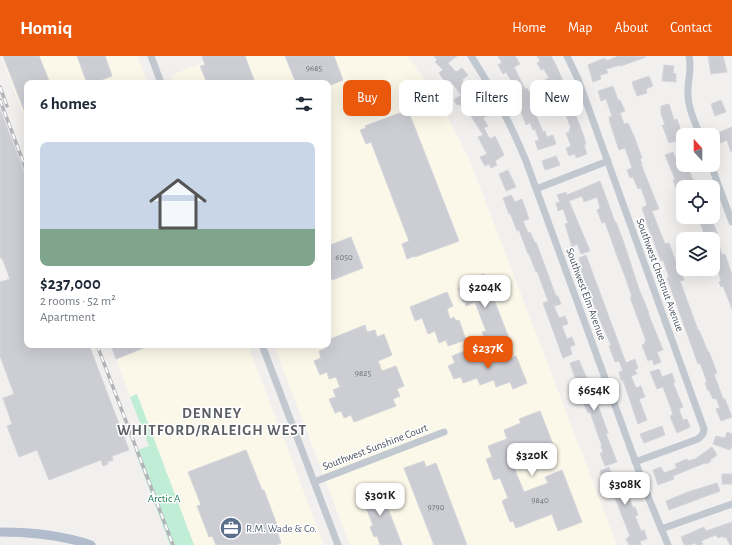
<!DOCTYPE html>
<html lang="en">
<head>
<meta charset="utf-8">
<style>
	body { margin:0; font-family:"Alegreya Sans",sans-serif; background:#f6f6f7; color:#1f2937; height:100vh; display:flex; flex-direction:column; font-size:15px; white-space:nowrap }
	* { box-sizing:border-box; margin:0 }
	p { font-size:13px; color:#747a83 }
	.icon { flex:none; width:22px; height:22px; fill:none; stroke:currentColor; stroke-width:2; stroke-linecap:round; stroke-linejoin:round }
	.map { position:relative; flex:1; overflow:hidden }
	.side { position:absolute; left:24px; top:24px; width:307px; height:268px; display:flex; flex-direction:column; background:#fff; border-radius:8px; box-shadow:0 4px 16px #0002 }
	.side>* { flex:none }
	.top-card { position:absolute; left:343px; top:24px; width:329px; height:36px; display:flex; gap:8px }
	.needle { width:26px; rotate:339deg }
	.buttons { position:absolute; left:676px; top:72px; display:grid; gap:8px }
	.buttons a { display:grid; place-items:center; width:44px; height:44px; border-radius:8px; background:#fff; box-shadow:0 4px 16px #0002; font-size:20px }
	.price { position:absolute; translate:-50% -34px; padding:0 9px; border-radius:8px; background:#fff; color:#222; font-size:13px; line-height:26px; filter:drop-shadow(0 1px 2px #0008) }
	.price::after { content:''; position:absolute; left:50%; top:24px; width:12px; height:9px; margin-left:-6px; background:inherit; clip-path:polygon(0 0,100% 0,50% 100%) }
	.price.active { background:#ea580c; color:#fff }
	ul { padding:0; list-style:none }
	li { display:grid; align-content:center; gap:8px; height:212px; padding:0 16px }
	li span { display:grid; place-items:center; height:124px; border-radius:8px; color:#555 }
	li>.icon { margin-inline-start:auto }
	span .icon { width:72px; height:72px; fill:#fffc; stroke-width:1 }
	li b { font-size:17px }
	h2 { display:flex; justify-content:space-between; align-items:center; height:48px; padding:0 16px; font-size:17px }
	.chip { padding:0 14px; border-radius:8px; background:#fff; box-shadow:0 4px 16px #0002; font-size:14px; line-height:36px }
	.chip.active { background:#ea580c; color:#fff }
	header { display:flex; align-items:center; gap:24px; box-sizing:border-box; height:56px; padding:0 20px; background:#ea580c; color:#fff }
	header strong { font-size:19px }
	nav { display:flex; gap:22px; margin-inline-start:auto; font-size:14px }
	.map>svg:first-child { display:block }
	.commercial { fill:#fbf8ea }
	.green { fill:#c0edd6 }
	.building { fill:#cdced4; stroke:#d4d5db }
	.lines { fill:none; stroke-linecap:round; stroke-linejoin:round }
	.minor { stroke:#c1c8d0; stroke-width:7 }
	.major { stroke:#b1bccd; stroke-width:9 }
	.rail-casing { stroke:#b2b4b9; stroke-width:3.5 }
	.rail { stroke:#fff; stroke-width:2; stroke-dasharray:6; stroke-linecap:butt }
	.labels { text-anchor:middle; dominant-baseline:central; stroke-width:3; stroke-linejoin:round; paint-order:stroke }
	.number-label { font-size:9px; fill:#69707a }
	.street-label { font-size:11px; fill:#48515c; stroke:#fff }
	.park-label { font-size:11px; fill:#1c7a54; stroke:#fff }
	.service-label { font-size:11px; fill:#4e5e75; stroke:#fff; text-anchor:start }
	.district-label { font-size:15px; font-weight:bold; letter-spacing:1px; fill:#5c5f64; stroke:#fff }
</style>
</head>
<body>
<header>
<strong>Homiq</strong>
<nav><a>Home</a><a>Map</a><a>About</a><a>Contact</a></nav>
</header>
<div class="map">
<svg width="732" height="489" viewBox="0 0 732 489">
	<rect width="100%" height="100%" fill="#f2f0ef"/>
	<path class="commercial" d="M1 0H137L148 27H27V68Z
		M220 0H408L442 50 470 105 617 489H350L274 289H328V27H174L171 19Z
		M111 289H248L324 489H194L137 339 130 341Z"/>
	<path class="green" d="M137 338 194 489H170L135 395 149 390 130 341Z"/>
	<path class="building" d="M3 0H39L50 27H27V62Z
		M77 0H105L112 20 93 27H87Z
		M202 0H245L255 27H207L200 10 205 9Z
		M285 0H334L343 24 328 30V27H296Z
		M434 0H457L448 7 456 16 462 12 468 19 462 24 469 34 471 32 476 40 467 46 471 51 465 55 459 48 457 49 454 44 461 39 453 28 449 31 439 17 443 14 435 6 437 4Z
		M498 0H515L520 8 514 11 525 33 527 32 536 49 532 50 543 76 545 75 547 81 553 79 556 88 538 94 535 85 539 84 535 73 533 74 530 67 526 69 518 48 520 47 514 35 510 37 505 29 512 26 506 16 503 18 498 9 502 7Z
		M537 0H551L556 9 563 25 559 27 564 37 567 36 583 78 586 88 584 89 587 98 576 102 575 98 569 100 566 92 571 90 566 77 570 76 569 73 571 72 563 52 560 53 553 37 547 39 541 26 549 22 544 13 541 14 537 7 540 5Z
		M619 0 646 1 621 10 620 9 606 13 608 17 600 19 601 23 593 26 588 9 602 3H606V5Z
		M708 0H723L727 16 711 18Z
		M664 9 674 10 673 17 676 18V26L662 25Z
		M649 20 653 30 646 33 647 37 637 40 632 26Z
		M613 30 618 44H620L625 55 620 57 624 68 628 67 634 80 642 102 640 103 642 108H641L659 153 652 155 665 188 669 187 680 217 681 216 684 224 680 225 698 274H699L708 296H709L717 317 714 318 723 343H725L732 361 721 365 716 353 720 352 716 342 713 343 709 334 708 335 705 327 707 326 700 307 698 308 667 222 669 221 663 204 661 205 645 163H646L642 152 647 149 641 132 638 133 633 121 630 122 627 114 632 112 625 92 619 94 610 67 609 61 612 60 606 43 601 45 598 35Z
		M721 44 726 56 715 60 711 48Z
		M669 48 674 64 677 63 682 77 680 78 682 83 669 87 662 69H665L661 58V50Z
		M484 52 488 59 483 62 488 70 484 72 490 83 495 80 504 99 495 105 497 109 491 112 489 108 485 110 480 101 487 98 478 81 483 79 471 60Z
		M0 53 27 123V289H89L129 394 112 400 113 404 107 406 108 408 103 410 101 404 49 424 37 394 19 401 7 370 12 368 3 342 14 338 0 300V226L10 223 2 202H0Z
		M408 54 459 185 415 201V200L407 203 402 188 409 185 371 86 366 88 360 74 366 72 365 70Z
		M732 71V96H731L727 84 718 88 715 78Z
		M673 96 676 103 683 101V109H687L693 124H694L697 131H683L682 149 673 124 675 123 665 99Z
		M556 100 560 109 545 114 542 105Z
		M508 114 516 131 506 135 499 118Z
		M600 125 615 166H616L624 187 639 233 649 257H648L663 294 657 296 661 306 654 309 652 303 648 305 642 289 645 288 644 286 646 285 630 241H632L626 223 617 200 605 166 602 167 597 154 600 152 597 141 584 146 582 140 569 145 590 195 581 198 577 188 572 191 565 168 568 167 563 153 558 155 556 147 560 146 557 139 566 136 567 139Z
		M511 139 515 146 522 143 529 163 523 165 528 177 530 176 535 187 536 186 556 240H558L561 248 554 250 559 262 565 260 568 268 562 270 567 283 572 281 575 289 570 291 572 298 563 302 543 247 548 245 537 215 536 216 529 198H528L519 174 517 175 510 157 509 158 503 142Z
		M698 161H711L719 182 717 183 722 199 725 198 732 219V253L723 230 721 231 719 226 721 225 717 210 713 211V183H706Z
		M351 181 363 212 332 224 328 215V190Z
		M586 199 626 307 635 303 638 312 635 314 637 318 631 320 636 332 641 330 645 341 639 343 647 364 638 368 623 324H621L619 316 623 315 619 305 615 306 609 290 611 289 599 262 581 214 582 213 579 202Z
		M484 218 510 285 497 291 492 288 490 284 486 286 482 276 486 275 475 246 466 250 465 246H463L458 232 462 231 460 228Z
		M447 236 453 250 447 253 450 263 454 261 456 265 459 264 466 284 448 290 446 284 439 287 435 275 428 278 422 262 415 265 410 251Z
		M365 269 367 276 375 274 377 281 384 278 392 299 378 305 382 315 396 310 404 330 397 333 400 340 393 343 396 350 354 366 351 359 344 362 341 355 335 357 329 343 336 341 333 334 340 331 336 321 329 323 327 316 320 319 314 305 321 302 319 295 325 293 324 289H328V284Z
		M111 289H151L116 303Z
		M470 293 474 303 480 301 481 305 486 303 487 306 506 299 508 303 516 300 527 327 513 333 510 326 496 331 494 324 480 329 477 322 463 327 461 321 454 323 448 310 455 307 452 300Z
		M579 304 587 323H588L591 331H589L593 345 596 344 608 377 606 378 617 406 605 410 600 397H603L601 390H602L590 356 588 357 583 346 570 307Z
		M659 313 662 321 672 317 675 326 673 327 683 351 679 353 683 364 687 363 690 371 677 377 670 360 673 358 663 331 657 333 650 316Z
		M540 355 556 396 538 403 534 393 510 402 524 436 548 427 545 421 562 414 582 466 558 475 552 458 516 472 513 465 510 466 502 445 508 442 500 422 494 424 486 403 492 401 488 390 507 383 504 374 521 367 519 363Z
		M662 370 665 379 644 387 640 378Z
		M727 376 732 378V389L730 394 713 388 716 380 725 382Z
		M712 391 717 399 710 404 711 405 707 408 705 407 673 420 674 423 658 429 653 414 661 411 664 417 677 412 675 408 687 403 688 405 695 403Z
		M246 394 262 434H264L277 469H275L281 487 276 489H216L212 480 209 481 197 450 201 449 188 416Z
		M424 405 426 411 436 407 467 489H434L404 412Z
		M609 411 612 419 620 416 633 452 635 451 638 459 635 460 641 475 644 474 647 483 640 485 641 489H629L626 483 630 480 615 442 617 441 613 429 607 432 600 417V415Z
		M722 418H732V428H722Z
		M717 427 720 435 669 454 666 445 688 436Z
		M379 429 402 489H380L377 480 374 481 370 471 373 469 360 437Z
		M732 466V489H730L726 481 723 482V480L718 482 716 479 701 485 703 488 700 489H696L695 487 690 489H684L681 481 704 471 706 475Z"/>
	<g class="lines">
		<path class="minor" d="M151 0 161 27
			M471 0C493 34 511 68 526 105L649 443 668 489
			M567 0 578 23 704 373 703 378 698 383 635 406
			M689 0C692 12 688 22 688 34 687 50 694 64 700 79
			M711 109 732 166
			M536 133 608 105
			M262 289 338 489
			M314 426 444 376
			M661 473 732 448"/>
		<path class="major" d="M0 476C31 476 62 479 91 489"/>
		<g class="rail-casing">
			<path id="rail" d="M0 31 7 50
				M0 44 27 116
				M97 289 173 489"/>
		</g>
		<use href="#rail" class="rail"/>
	</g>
	<defs>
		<g id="office-disc" transform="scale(1.15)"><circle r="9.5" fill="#5c6f8a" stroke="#fff"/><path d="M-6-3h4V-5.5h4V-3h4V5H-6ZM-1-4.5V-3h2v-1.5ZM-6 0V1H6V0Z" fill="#fff"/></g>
	</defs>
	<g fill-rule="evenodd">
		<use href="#office-disc" x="231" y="472"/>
	</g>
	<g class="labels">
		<g class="number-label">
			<text x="314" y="12">9685</text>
			<text x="344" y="201">6050</text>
			<text x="363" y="317">9825</text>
			<text x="540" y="444">9840</text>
			<text x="436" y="451">9790</text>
		</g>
		<g class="street-label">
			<text transform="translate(660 219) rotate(70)">Southwest Chestnut Avenue</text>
			<text transform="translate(586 238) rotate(70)">Southwest Elm Avenue</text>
			<text transform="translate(375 391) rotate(-21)">Southwest Sunshine Court</text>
		</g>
		<g class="park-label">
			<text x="164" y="442">Arctic A</text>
		</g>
		<g class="service-label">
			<text x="246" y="472">R.M. Wade &amp; Co.</text>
		</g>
		<g class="district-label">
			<text x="212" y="357">DENNEY<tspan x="212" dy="17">WHITFORD/RALEIGH WEST</tspan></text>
		</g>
	</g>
</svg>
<div class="buttons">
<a><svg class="needle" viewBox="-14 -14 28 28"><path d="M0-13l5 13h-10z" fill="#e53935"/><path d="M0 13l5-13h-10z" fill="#747a83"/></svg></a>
<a><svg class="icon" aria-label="locate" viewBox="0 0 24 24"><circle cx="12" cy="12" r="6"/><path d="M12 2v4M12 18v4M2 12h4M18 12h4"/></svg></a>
<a><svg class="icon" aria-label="layers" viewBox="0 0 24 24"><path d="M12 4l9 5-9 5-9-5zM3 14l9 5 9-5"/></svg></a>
</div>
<b class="price" style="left:485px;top:253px">$204K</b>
<b class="price active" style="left:488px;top:314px">$237K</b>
<b class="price" style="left:594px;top:356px">$654K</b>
<b class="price" style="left:532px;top:421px">$320K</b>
<b class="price" style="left:625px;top:450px">$308K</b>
<b class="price" style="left:380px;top:461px">$301K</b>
<div class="top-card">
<a class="chip active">Buy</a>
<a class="chip">Rent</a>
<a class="chip">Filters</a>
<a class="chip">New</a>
</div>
<section class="side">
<h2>6 homes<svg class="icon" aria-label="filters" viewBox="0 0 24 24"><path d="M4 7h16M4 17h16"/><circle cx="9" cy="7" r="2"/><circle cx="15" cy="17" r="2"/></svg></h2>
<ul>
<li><span style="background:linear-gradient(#c9d6e8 70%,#7fa58c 0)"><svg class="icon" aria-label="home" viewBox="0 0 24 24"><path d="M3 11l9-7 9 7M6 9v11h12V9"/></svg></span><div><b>$237,000</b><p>2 rooms · 52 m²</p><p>Apartment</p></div></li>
</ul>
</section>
</div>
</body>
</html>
